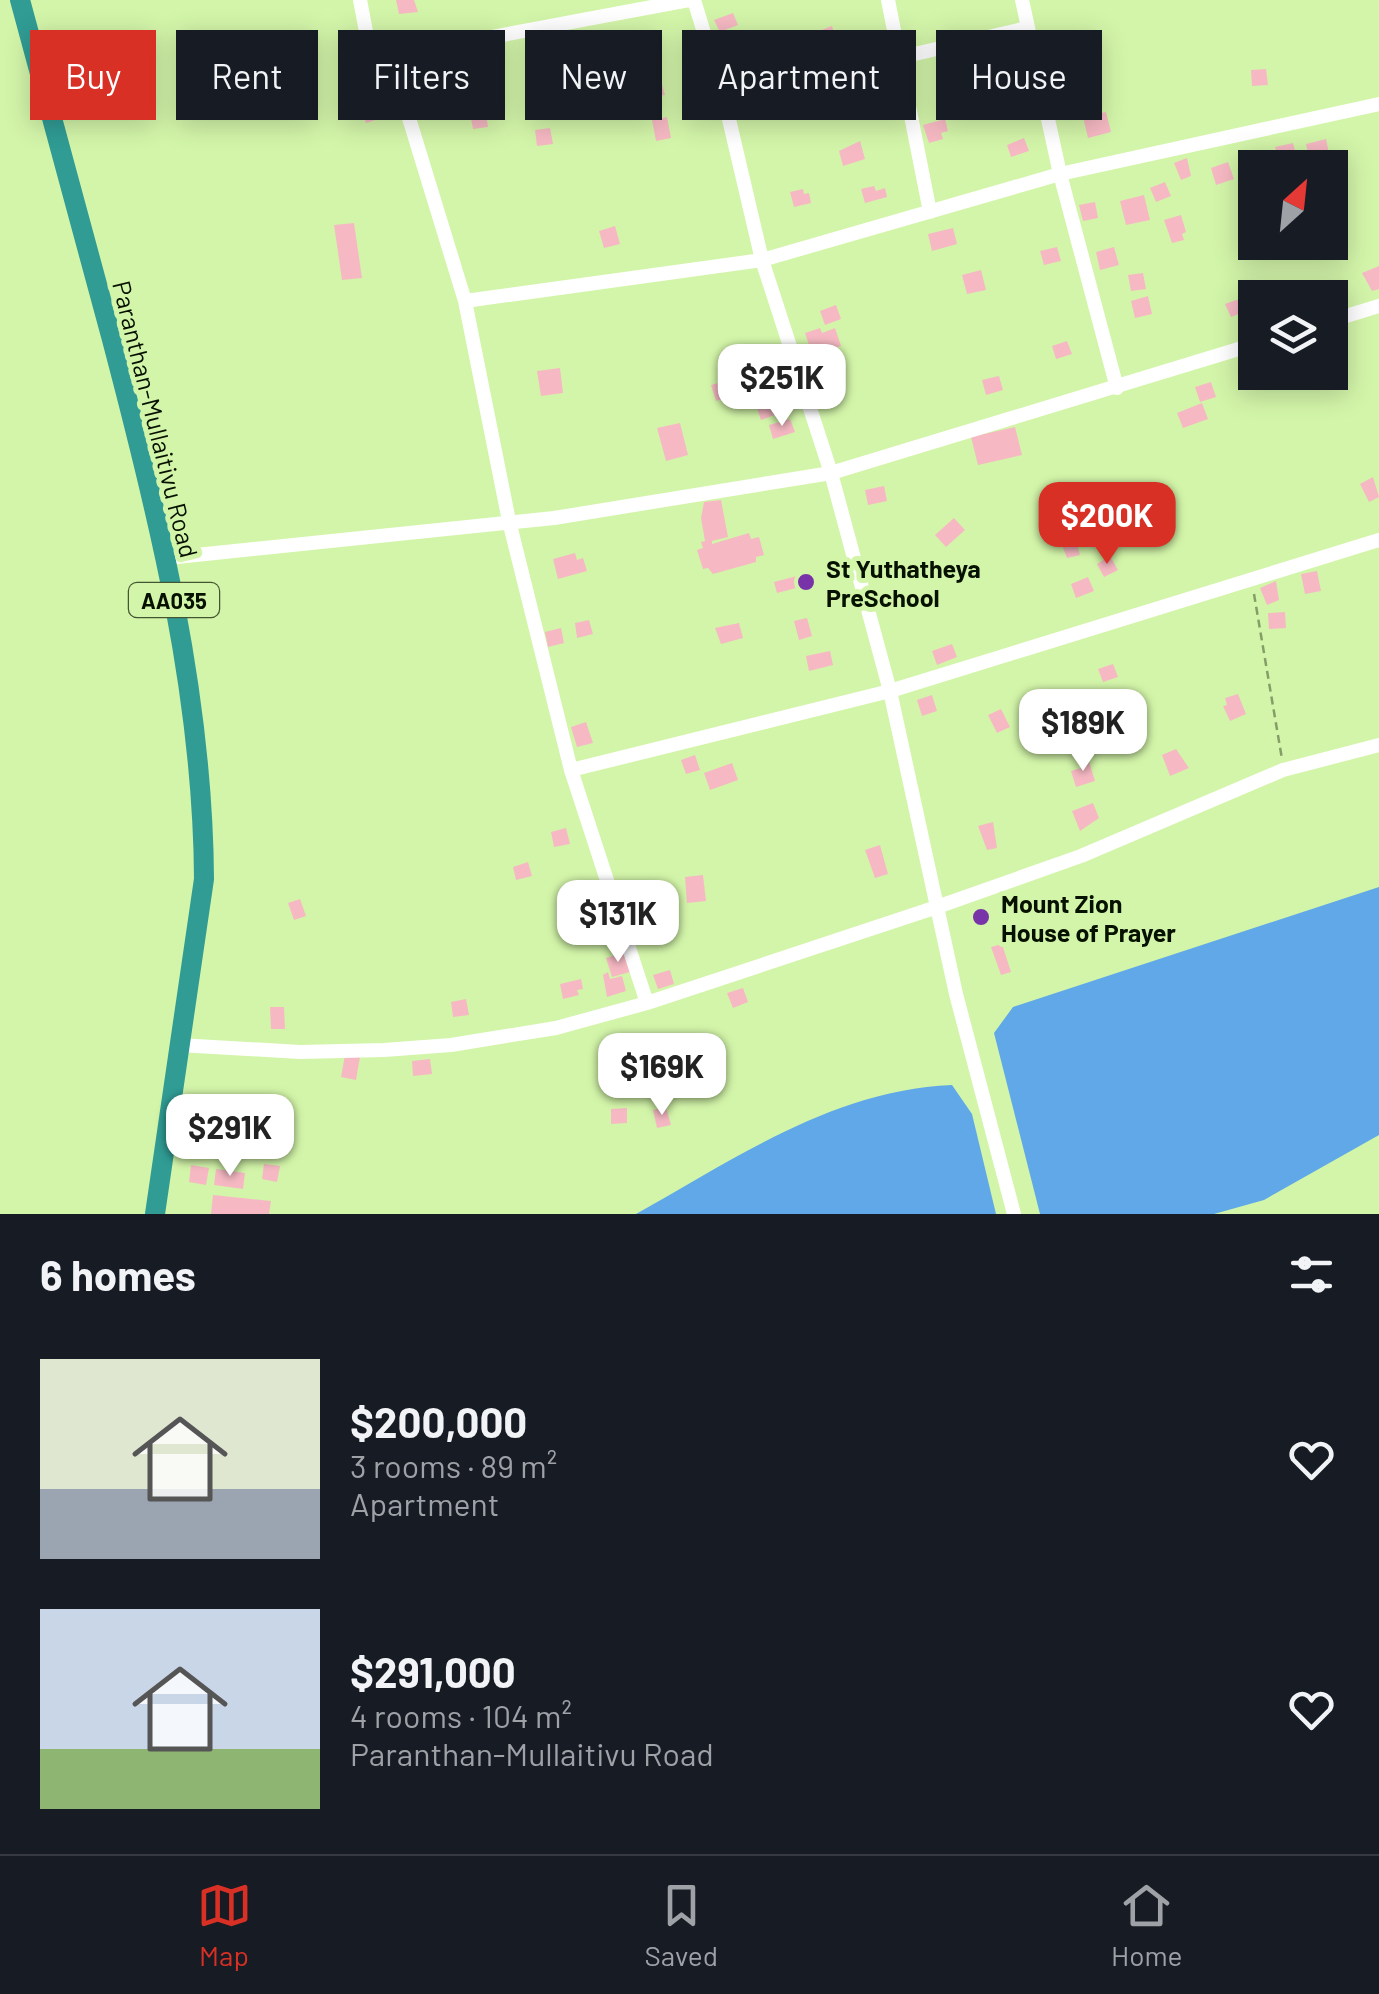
<!DOCTYPE html>
<html lang="en">
<head>
<meta charset="utf-8">
<style>
	body { margin:0; font-family:Barlow,sans-serif; background:#242831; color:#f1f3f6; height:100vh; display:flex; flex-direction:column; font-size:38px; white-space:nowrap }
	* { box-sizing:border-box; margin:0 }
	p { font-size:32px; color:#9ea1a6 }
	.icon { flex:none; width:55px; height:55px; fill:none; stroke:currentColor; stroke-width:2; stroke-linecap:round; stroke-linejoin:round }
	.map { position:relative; height:1214px; overflow:hidden }
	.side { display:flex; flex-direction:column; background:#171b24; flex:1 }
	.side>* { flex:none }
	.top-card { position:absolute; left:30px; top:30px; width:1320px; height:90px; display:flex; gap:20px }
	.needle { width:65px; rotate:27deg }
	.tools { position:absolute; left:1238px; top:150px; display:grid; gap:20px }
	.tools a { display:grid; place-items:center; width:110px; height:110px; border-radius:0px; background:#171b24; box-shadow:0 5px 25px #0003; font-size:50px }
	.price { position:absolute; translate:-50% -85px; padding:0 22px; border-radius:20px; background:#fff; color:#222; font-size:32px; line-height:65px; filter:drop-shadow(0 2px 5px #0008) }
	.price::after { content:''; position:absolute; left:50%; top:60px; width:30px; height:22px; margin-left:-15px; background:inherit; clip-path:polygon(0 0,100% 0,50% 100%) }
	.price.active { background:#d93025; color:#fff }
	ul { padding:0; list-style:none }
	li { display:flex; align-items:center; gap:30px; height:250px; padding:0 40px }
	li span { display:grid; place-items:center; flex:none; width:280px; height:200px; border-radius:0px; color:#555 }
	li>.icon { margin-inline-start:auto }
	span .icon { width:120px; height:120px; fill:#fffc; stroke-width:1 }
	li b { font-size:42px }
	h2 { display:flex; justify-content:space-between; align-items:center; height:120px; padding:0 40px; font-size:42px }
	.tag { padding:0 35px; border-radius:0px; background:#171b24; box-shadow:0 5px 25px #0003; font-size:35px; line-height:90px }
	.tag.active { background:#d93025; color:#fff }
	.tab-bar { display:flex; justify-content:space-around; align-items:center; height:140px; border-top:2px solid #363941; background:#171b24; font-size:28px; color:#9ea1a6 }
	.tab-bar a { display:grid; justify-items:center; gap:5px }
	.tab-bar .active { color:#d93025 }
	.map>svg:first-child { display:block }
	.water { fill:#61a8e8 }
	.building { fill:#f6b9c3 }
	.lines { fill:none; stroke-linecap:round; stroke-linejoin:round }
	.path { stroke:#859e68; stroke-width:2.5; stroke-dasharray:8 5; stroke-linecap:butt }
	.minor { stroke:#fff; stroke-width:14 }
	.highway { stroke:#309c94; stroke-width:20 }
	.poi-dot { fill:#7733a7; stroke:#d3f5a9; stroke-width:4 }
	.labels { text-anchor:middle; dominant-baseline:central; stroke-width:10; stroke-linejoin:round; paint-order:stroke }
	.shield { fill:#d3f5a9; stroke:#453; stroke-width:2.5 }
	.shield-label { font-size:22px; font-weight:bold; fill:#071100 }
	.street-label { font-size:25px; fill:#071100; stroke:#d3f5a9 }
	.poi-label { font-size:25px; font-weight:bold; fill:#071100; stroke:#d3f5a9; text-anchor:start }
</style>
</head>
<body>
<div class="map">
<svg width="1379" height="1214" viewBox="0 0 1379 1214">
	<rect width="100%" height="100%" fill="#d3f5a9"/>
	<path class="water" d="M1379 887V1135L1264 1200 1214 1214H1040L994 1033 1013 1007Z
		M952 1085 972 1114 996 1214H636C736 1158 834 1090 952 1085Z"/>
	<path class="building" d="M396 0H414L418 12 399 14Z
		M733 13 738 25 720 32 714 20Z
		M832 26 838 47 828 51 826 45 817 48 811 34Z
		M753 43a10 10 0 1 1 20 0a10 10 0 1 1-20 0Z
		M730 35 739 55 724 62 715 42Z
		M1061 52 1069 72 1051 76 1047 55Z
		M427 57 429 72 413 75 411 60Z
		M548 65 552 80 529 86 525 71Z
		M1266 69 1268 85 1252 86 1251 70Z
		M357 70 363 87 348 91 343 75Z
		M655 80 661 81 665 95 660 96 661 102 647 106 640 84Z
		M843 86 844 108 823 112 820 94Z
		M1082 91V112L1069 115 1064 95Z
		M373 100 379 119 366 123 360 104Z
		M485 106 488 127 473 129 469 108Z
		M1106 112 1111 132 1088 138 1083 117Z
		M667 117 671 138 656 141 652 120Z
		M945 119 948 131 941 133 943 139 929 143 923 125Z
		M550 128 553 144 537 146 535 130Z
		M1024 138 1029 151 1011 157 1007 145Z
		M1326 139 1330 158 1310 162 1306 144Z
		M860 141 865 159 843 166 839 151Z
		M1293 143 1297 159 1280 163 1275 147Z
		M1260 153 1263 168H1255V177L1247 179 1242 157Z
		M1187 158 1191 176 1181 180 1174 163Z
		M1228 162 1234 179 1216 185 1211 168Z
		M1165 182 1171 196 1156 202 1150 188Z
		M874 186 876 191 885 188 887 197 865 203 861 189Z
		M803 189 804 194 809 193 811 203 794 207 790 192Z
		M1144 195 1150 220 1126 225 1120 201Z
		M1095 202 1098 218 1083 221 1079 205Z
		M1181 215 1186 232 1182 234 1184 240 1172 243 1164 220Z
		M354 223 362 278 342 280 334 225Z
		M615 226 620 244 604 248 599 231Z
		M953 228 957 244 932 251 928 234Z
		M1057 247 1061 261 1044 265 1040 251Z
		M1114 247 1119 265 1100 270 1096 252Z
		M1379 266V289L1372 291 1362 273Z
		M981 270 986 290 967 294 962 275Z
		M1143 273 1146 289 1131 291 1128 275Z
		M1337 280 1339 286 1343 285 1348 300 1330 305 1322 285Z
		M1276 283 1278 290 1286 287 1290 298H1263L1260 289Z
		M1148 296 1152 314 1135 318 1131 301Z
		M1239 299 1249 310 1231 317 1225 304Z
		M836 305 841 319 825 325 820 311Z
		M820 328 822 333 835 328 841 346 821 353 819 348 811 351 805 333Z
		M1067 341 1072 354 1056 359 1052 346Z
		M560 368 563 393 541 396 537 371Z
		M999 376 1003 390 986 395 982 380Z
		M729 380 734 395 716 401 711 385Z
		M1211 382 1216 397 1200 402 1195 387Z
		M773 400 777 414 761 420 756 405Z
		M1202 403 1208 419 1183 428 1177 413Z
		M790 419 795 432 773 439 769 425Z
		M680 423 688 455 666 461 657 428Z
		M1015 427 1022 455 978 465 971 437Z
		M1373 477 1379 497 1369 502 1360 484Z
		M884 486 887 501 868 505 865 490Z
		M721 500 728 537 712 541V544L749 533 751 539 759 537 764 555 756 557V562L713 574 708 568 703 569 697 550 703 548 701 542 705 541 701 518 704 502Z
		M954 518 965 530 946 547 935 535Z
		M1103 523 1112 544 1099 549 1090 528Z
		M1074 533 1080 555 1067 558 1059 537Z
		M575 553 577 560 583 558 587 571 558 579 553 559Z
		M1110 556 1118 570 1104 577 1097 564Z
		M1317 571 1321 591 1305 594 1301 574Z
		M797 576 800 587 777 593 774 582Z
		M1088 577 1094 591 1076 598 1071 584Z
		M1276 581 1279 600 1267 605 1260 588Z
		M1285 612 1286 628 1269 629 1268 613Z
		M807 618 812 636 799 640 794 621Z
		M589 620 593 634 577 638 575 623Z
		M739 623 743 638 721 644 715 628Z
		M561 628 564 643 548 647 545 632Z
		M952 644 957 657 937 665 932 651Z
		M830 651 833 665 809 671 806 656Z
		M1113 664 1118 677 1103 682 1098 669Z
		M1125 691 1135 708 1124 715 1113 697Z
		M1238 694 1246 714 1230 721 1223 706 1227 705 1225 698Z
		M932 695 937 711 922 716 917 700Z
		M1001 709 1010 727 997 733 988 715Z
		M586 722 593 743 577 747 571 727Z
		M1176 749 1189 768 1170 776 1162 755Z
		M695 755 700 770 686 774 681 760Z
		M1087 755 1095 781 1076 787 1071 771 1084 767 1081 757Z
		M732 763 738 780 710 790 704 773Z
		M1093 803 1099 818 1080 831 1072 811Z
		M993 822 997 848 987 850 978 826Z
		M566 828 570 844 554 847 551 832Z
		M880 845 888 874 875 878 865 850Z
		M528 862 532 876 516 880 513 867Z
		M703 875 706 901 687 903 685 877Z
		M300 899 306 916 294 920 288 903Z
		M583 913 587 932 567 936 563 917Z
		M1002 944 1011 972 1001 975 991 947Z
		M624 953 630 972 612 977 606 958Z
		M670 970 674 984 658 989 653 975Z
		M608 972 610 979 622 976 626 991 607 997 603 975Z
		M581 979 583 989 577 990 579 995 563 999 560 984Z
		M743 988 748 1002 733 1008 727 993Z
		M466 999 469 1015 453 1017 451 1002Z
		M270 1007H284L285 1029H271Z
		M345 1055 360 1057 356 1080 341 1077Z
		M430 1059 432 1074 413 1076 412 1061Z
		M705 1067 711 1081 695 1087 689 1073Z
		M666 1107 671 1125 657 1128 653 1110Z
		M627 1108V1123L611 1124V1109Z
		M264 1164 280 1166 277 1182 262 1179Z
		M191 1165 209 1168 206 1185 189 1182Z
		M216 1169 245 1173 243 1189 214 1185Z
		M213 1195 271 1201 269 1214H211Z"/>
	<g class="lines">
		<path class="path" d="M1254 594 1282 759"/>
		<path class="minor" d="M360 0 368 42 390 56 465 301 762 260 1060 174 1379 104
			M694 0 724 98 762 260 831 473 890 691 956 994 1014 1214
			M888 0 930 212
			M1022 0 1060 174 1117 388
			M390 56 689 0
			M724 98 1027 28
			M465 301 509 521 571 770 647 1003
			M1330 321 1379 306
			M167 558 554 518 831 473 1255 344
			M571 770 890 691 1379 540
			M179 1045 300 1052 384 1050 451 1045 556 1028 647 1003 937 907 1081 856 1283 770 1379 745"/>
		<path class="highway" d="M20 0C50 112 80 224 111 336 158 514 203 694 204 879L155 1214"/>
	</g>
	<g class="poi-dot">
		<circle cx="806" cy="582" r="10"/>
		<circle cx="981" cy="917" r="10"/>
	</g>
	<g class="labels">
		<rect class="shield" x="129" y="583" width="90" height="34" rx="8"/>
		<g class="shield-label">
			<text x="174" y="600">AA035</text>
		</g>
		<g class="street-label">
			<text transform="translate(156 419) rotate(76)">Paranthan-Mullaitivu Road</text>
		</g>
		<g class="poi-label">
			<text x="826" y="568">St Yuthatheya<tspan x="826" dy="29">PreSchool</tspan></text>
			<text x="1001" y="903">Mount Zion<tspan x="1001" dy="29">House of Prayer</tspan></text>
		</g>
	</g>
</svg>
<div class="tools">
<a><svg class="needle" viewBox="-14 -14 28 28"><path d="M0-13l5 13h-10z" fill="#e53935"/><path d="M0 13l5-13h-10z" fill="#9ea1a6"/></svg></a>
<a><svg class="icon" aria-label="layers" viewBox="0 0 24 24"><path d="M12 4l9 5-9 5-9-5zM3 14l9 5 9-5"/></svg></a>
</div>
<b class="price" style="left:782px;top:429px">$251K</b>
<b class="price active" style="left:1107px;top:567px">$200K</b>
<b class="price" style="left:1083px;top:774px">$189K</b>
<b class="price" style="left:618px;top:965px">$131K</b>
<b class="price" style="left:662px;top:1118px">$169K</b>
<b class="price" style="left:230px;top:1179px">$291K</b>
<div class="top-card">
<a class="tag active">Buy</a>
<a class="tag">Rent</a>
<a class="tag">Filters</a>
<a class="tag">New</a>
<a class="tag">Apartment</a>
<a class="tag">House</a>
</div>
</div>
<section class="side">
<h2>6 homes<svg class="icon" aria-label="filters" viewBox="0 0 24 24"><path d="M4 7h16M4 17h16"/><circle cx="9" cy="7" r="2"/><circle cx="15" cy="17" r="2"/></svg></h2>
<ul>
<li><span style="background:linear-gradient(#dfe7d0 65%,#9aa5b1 0)"><svg class="icon" aria-label="home" viewBox="0 0 24 24"><path d="M3 11l9-7 9 7M6 9v11h12V9"/></svg></span><div><b>$200,000</b><p>3 rooms · 89 m²</p><p>Apartment</p></div><svg class="icon" aria-label="heart" viewBox="0 0 24 24"><path d="M12 20l-8-8c-3-5 5-10 8-4 3-6 11-1 8 4z"/></svg></li>
<li><span style="background:linear-gradient(#c9d6e8 70%,#8fb573 0)"><svg class="icon" aria-label="home" viewBox="0 0 24 24"><path d="M3 11l9-7 9 7M6 9v11h12V9"/></svg></span><div><b>$291,000</b><p>4 rooms · 104 m²</p><p>Paranthan-Mullaitivu Road</p></div><svg class="icon" aria-label="heart" viewBox="0 0 24 24"><path d="M12 20l-8-8c-3-5 5-10 8-4 3-6 11-1 8 4z"/></svg></li>
</ul>
</section>
<nav class="tab-bar">
<a class="active"><svg class="icon" aria-label="map" viewBox="0 0 24 24"><path d="M3 6l6-2 6 2 6-2v14l-6 2-6-2-6 2zM9 4v14M15 6v14"/></svg>Map</a>
<a><svg class="icon" aria-label="saved" viewBox="0 0 24 24"><path d="M7 4h10v16l-5-4-5 4z"/></svg>Saved</a>
<a><svg class="icon" aria-label="home" viewBox="0 0 24 24"><path d="M3 11l9-7 9 7M6 9v11h12V9"/></svg>Home</a>
</nav>
</body>
</html>
